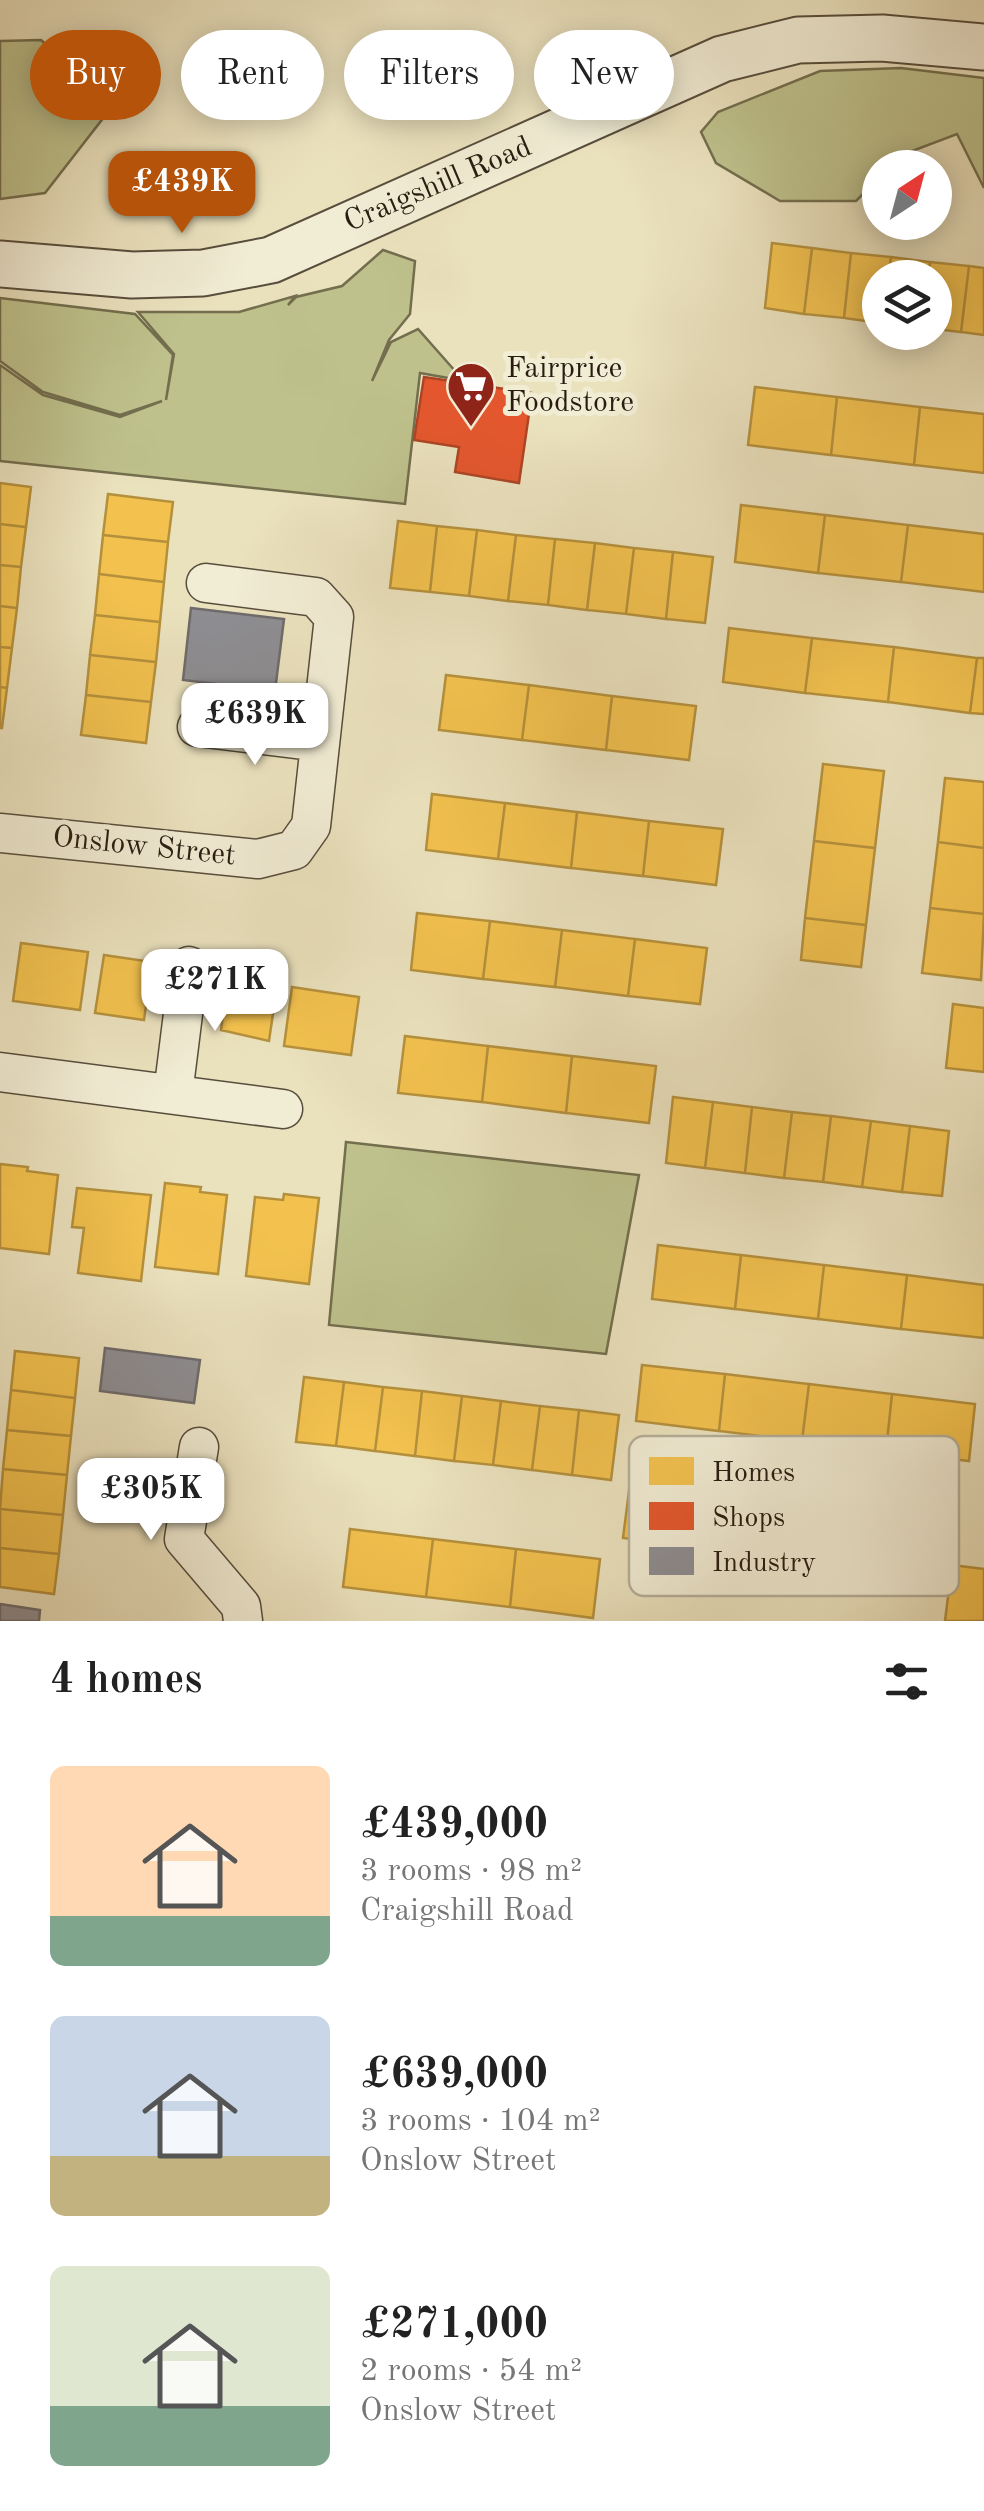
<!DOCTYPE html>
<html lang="en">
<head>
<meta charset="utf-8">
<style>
	body { margin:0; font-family:"Old Standard TT",serif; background:#f2f2f2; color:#222; height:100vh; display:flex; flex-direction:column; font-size:38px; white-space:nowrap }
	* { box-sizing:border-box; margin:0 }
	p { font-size:32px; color:#767676 }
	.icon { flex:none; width:55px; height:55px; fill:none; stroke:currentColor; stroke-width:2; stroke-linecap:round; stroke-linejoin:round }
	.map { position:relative; height:1621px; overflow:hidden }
	.side { display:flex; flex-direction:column; background:#fff; flex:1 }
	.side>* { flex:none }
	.guide { position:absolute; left:30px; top:30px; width:925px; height:90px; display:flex; gap:20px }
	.needle { width:65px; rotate:36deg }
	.buttons { position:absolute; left:862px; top:150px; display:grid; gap:20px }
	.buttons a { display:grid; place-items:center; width:90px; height:90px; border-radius:50%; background:#fff; box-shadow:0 5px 25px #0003; font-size:50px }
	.price { position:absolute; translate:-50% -85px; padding:0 22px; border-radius:20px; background:#fff; color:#222; font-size:32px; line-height:65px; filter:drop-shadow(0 2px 5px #0008) }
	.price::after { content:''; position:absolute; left:50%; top:60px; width:30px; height:22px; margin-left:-15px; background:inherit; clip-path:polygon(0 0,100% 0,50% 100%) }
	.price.on { background:#b45309; color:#fff }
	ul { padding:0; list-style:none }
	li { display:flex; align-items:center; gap:30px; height:250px; padding:0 50px }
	li span { display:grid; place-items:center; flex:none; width:280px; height:200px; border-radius:15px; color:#555 }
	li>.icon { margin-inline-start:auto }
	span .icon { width:120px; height:120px; fill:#fffc; stroke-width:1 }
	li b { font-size:42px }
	h2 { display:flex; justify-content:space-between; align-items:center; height:120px; padding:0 50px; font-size:42px }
	.tag { padding:0 35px; border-radius:45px; background:#fff; box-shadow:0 5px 25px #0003; font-size:35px; line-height:90px }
	.tag.on { background:#b45309; color:#fff }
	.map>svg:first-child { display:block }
	.green { fill:#bec18c; stroke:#736e4e; stroke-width:2.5 }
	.homes { fill:#f2c14e; stroke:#b5903c; stroke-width:2.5 }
	.shops { fill:#e4572e; stroke:#ac4525; stroke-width:2.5 }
	.industry { fill:#8d8d92; stroke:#6f6b6b; stroke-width:2.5 }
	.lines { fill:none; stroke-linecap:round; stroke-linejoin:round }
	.minor-casing { stroke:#584d3c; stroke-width:41 }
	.tertiary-casing { stroke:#584d3c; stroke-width:49 }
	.minor { stroke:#f1ecd4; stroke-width:38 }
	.tertiary { stroke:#f1ecd4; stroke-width:45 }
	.labels { text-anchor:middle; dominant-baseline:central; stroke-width:10; stroke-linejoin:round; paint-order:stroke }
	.street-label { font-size:30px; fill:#281c11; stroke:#f1ecd4 }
	.poi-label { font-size:30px; fill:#281c11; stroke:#f1ecd4; text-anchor:start }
	.key { fill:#f1ecd4; stroke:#b5ae9a; stroke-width:2.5 }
	.key-label { font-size:28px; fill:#281c11 }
</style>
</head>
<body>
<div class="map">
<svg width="984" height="1621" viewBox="0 0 984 1621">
	<rect width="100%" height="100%" fill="#eae1bd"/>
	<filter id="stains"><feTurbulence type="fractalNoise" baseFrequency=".002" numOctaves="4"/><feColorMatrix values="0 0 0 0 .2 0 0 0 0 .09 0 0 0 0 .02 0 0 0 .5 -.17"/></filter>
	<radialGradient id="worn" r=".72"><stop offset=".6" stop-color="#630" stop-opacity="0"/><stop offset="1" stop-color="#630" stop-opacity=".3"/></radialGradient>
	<path class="green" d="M41 40 85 79 111 108 45 193 0 199V41Z
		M901 68 984 78V188L957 134 904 154 890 167 880 168V177L856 201H780L716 163 701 132 718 112 820 71Z
		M383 250 415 261 410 314 389 340 372 381 391 342 418 329 456 372 454 379 420 373 405 504 0 461V365L43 395 120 417 162 401 120 415 43 392 0 361V298L135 314 173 355 166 400 174 354 138 312H239L295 296 288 305 296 297 342 286Z
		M346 1142 639 1175 606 1354 329 1325Z"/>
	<path class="homes" d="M772 243 812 248 804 314 765 308Z
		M812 248 851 253 844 318 804 314Z
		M851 253 891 257 888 278H880V323L844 318Z
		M891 257 930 262 928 278H888Z
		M930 262 969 266 961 332 935 329V278H928Z
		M969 266 984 268V335L961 332Z
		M755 387 837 397 831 455 748 445Z
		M837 397 920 407 914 465 831 455Z
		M920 407 984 414V473L914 465Z
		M0 483 31 487 26 527 0 524Z
		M108 494 173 502 168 542 103 535Z
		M741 505 825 515 818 573 735 562Z
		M825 515 908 525 901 582 818 573Z
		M398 521 437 526 430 592 390 588Z
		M0 524 26 527 21 567 0 565Z
		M908 525 984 534V592L901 582Z
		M437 526 477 530 469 596 430 592Z
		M477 530 516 535 508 601 469 596Z
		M103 535 168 542 164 582 99 574Z
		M516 535 555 539 548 605 508 601Z
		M555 539 595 543 587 610 548 605Z
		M595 543 634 548 626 614 587 610Z
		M634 548 673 552 666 619 626 614Z
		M673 552 713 557 705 623 666 619Z
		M0 565 21 567 17 608 0 606Z
		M99 574 164 582 160 622 95 615Z
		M0 606 17 608 12 648 0 647Z
		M95 615 160 622 156 662 90 655Z
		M729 628 812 638 805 693 723 682Z
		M812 638 894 647 888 702 805 693Z
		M0 647 12 648 7 688 0 687Z
		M894 647 977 658 970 713 888 702Z
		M90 655 156 662 151 702 86 695Z
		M977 658H984V714L970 713Z
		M446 675 529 685 522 740 439 730Z
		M529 685 612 696 606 750 522 740Z
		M0 687 7 688 2 728H0Z
		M86 695 151 702 146 743 81 735Z
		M612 696 696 706 689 760 606 750Z
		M823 764 884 771 875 848 814 841Z
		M945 778 984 782V848L938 842Z
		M432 794 505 803 498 859 426 850Z
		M505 803 577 812 571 868 498 859Z
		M577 812 649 821 643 876 571 868Z
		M649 821 723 829 716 885 643 876Z
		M814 841 875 848 866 925 805 918Z
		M938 842 984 848V914L930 908Z
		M930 908 984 914 981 980 922 973Z
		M417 913 490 921 483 979 411 970Z
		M805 918 866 925 861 967 801 960Z
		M490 921 562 930 555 987 483 979Z
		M562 930 635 939 628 996 555 987Z
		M635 939 707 948 700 1004 628 996Z
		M21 943 88 952 80 1010 13 1001Z
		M104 955 152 962 144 1020 95 1013Z
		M229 972 278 979 269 1041 221 1030Z
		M292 987 359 997 351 1055 284 1046Z
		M953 1004 984 1008V1072L946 1068Z
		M405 1036 488 1046 482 1102 398 1093Z
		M488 1046 572 1056 566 1113 482 1102Z
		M572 1056 656 1066 649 1123 566 1113Z
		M673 1097 713 1102 705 1168 666 1163Z
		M713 1102 752 1107 745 1173 705 1168Z
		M752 1107 792 1112 784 1178 745 1173Z
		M792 1112 831 1116 823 1182 784 1178Z
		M831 1116 871 1121 862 1187 823 1182Z
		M871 1121 910 1126 902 1192 862 1187Z
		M910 1126 949 1131 942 1196 902 1192Z
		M0 1164 28 1167 27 1171 58 1175 49 1254 0 1248Z
		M165 1183 201 1187 200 1192 227 1195 218 1274 155 1267Z
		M77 1188 151 1195 141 1281 78 1273 84 1228 72 1227Z
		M284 1194 319 1198 309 1284 246 1276 255 1197 283 1200Z
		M658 1245 741 1255 735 1309 652 1299Z
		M741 1255 824 1265 818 1319 735 1309Z
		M824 1265 907 1275 901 1329 818 1319Z
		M907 1275 984 1285V1338L901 1329Z
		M15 1351 79 1358 75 1398 11 1390Z
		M642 1365 725 1374 719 1431 636 1421Z
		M725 1374 809 1384 802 1441 719 1431Z
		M304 1377 344 1382 336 1446 296 1442Z
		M344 1382 383 1387 375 1451 336 1446Z
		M809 1384 892 1394 886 1451 802 1441Z
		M383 1387 422 1391 415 1456 375 1451Z
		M11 1390 75 1398 71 1436 7 1430Z
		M422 1391 462 1396 454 1461 415 1456Z
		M892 1394 975 1404 969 1461 886 1451Z
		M462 1396 501 1401 493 1465 454 1461Z
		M501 1401 540 1406 532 1470 493 1465Z
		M540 1406 579 1410 572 1475 532 1470Z
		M579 1410 619 1415 611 1480 572 1475Z
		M7 1430 71 1436 67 1475 3 1469Z
		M3 1469 67 1475 63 1515 0 1509Z
		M630 1483 704 1492 697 1547 623 1538Z
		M0 1509 63 1515 59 1554 0 1548Z
		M350 1529 433 1539 426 1597 343 1587Z
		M433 1539 516 1549 510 1607 426 1597Z
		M0 1548 59 1554 54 1594 0 1587Z
		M516 1549 600 1559 593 1618 510 1607Z
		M952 1565 984 1569V1621H945Z"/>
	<path class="shops" d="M424 377 532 393 519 483 455 472 459 447 414 440Z"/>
	<path class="industry" d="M191 608 284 619 275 691 183 680Z
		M105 1348 200 1360 194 1403 100 1391Z
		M0 1604 40 1610 39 1621H0Z"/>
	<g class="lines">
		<g class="minor-casing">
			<path id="minor" d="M197 727 320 742
				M0 833 258 859 294 850 311 826 334 617 316 597 206 583
				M0 1072 283 1109
				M173 1094 189 966
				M199 1447 184 1539 241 1606 243 1621"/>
		</g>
		<g class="tertiary-casing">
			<path id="tertiary" d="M0 264 132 275 203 273 271 260 722 59 798 40 882 38 984 47"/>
		</g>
		<use href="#minor" class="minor"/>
		<use href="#tertiary" class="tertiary"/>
	</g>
	<defs>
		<g id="supermarket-pin" transform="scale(2.5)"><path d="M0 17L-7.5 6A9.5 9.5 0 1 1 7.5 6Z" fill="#8f2418" stroke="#f1ecd4"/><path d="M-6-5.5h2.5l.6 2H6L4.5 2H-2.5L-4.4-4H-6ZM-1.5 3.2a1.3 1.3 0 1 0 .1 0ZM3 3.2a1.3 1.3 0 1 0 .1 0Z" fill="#fff"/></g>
	</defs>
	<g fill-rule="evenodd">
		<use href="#supermarket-pin" x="471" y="386"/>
	</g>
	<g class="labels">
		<g class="street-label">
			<text transform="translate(438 185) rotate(-23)">Craigshill Road</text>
			<text transform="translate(144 847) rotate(6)">Onslow Street</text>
		</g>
		<g class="poi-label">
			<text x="506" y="369">Fairprice<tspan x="506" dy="34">Foodstore</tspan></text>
		</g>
	</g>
	<rect x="629" y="1436" width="330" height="160" rx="15" class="key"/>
	<rect x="649" y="1457" width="45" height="28" fill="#f2c14e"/>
	<rect x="649" y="1502" width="45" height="28" fill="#e4572e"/>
	<rect x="649" y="1547" width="45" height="28" fill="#8d8d92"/>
	<g class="key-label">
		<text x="712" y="1481">Homes</text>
		<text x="712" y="1526">Shops</text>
		<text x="712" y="1571">Industry</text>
	</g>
	<rect width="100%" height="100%" filter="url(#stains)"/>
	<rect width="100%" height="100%" fill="url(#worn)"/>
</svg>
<div class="buttons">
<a><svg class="needle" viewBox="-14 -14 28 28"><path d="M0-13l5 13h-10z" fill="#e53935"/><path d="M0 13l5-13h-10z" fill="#767676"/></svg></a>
<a><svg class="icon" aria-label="layers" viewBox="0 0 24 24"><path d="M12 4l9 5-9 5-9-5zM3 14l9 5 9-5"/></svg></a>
</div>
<b class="price on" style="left:182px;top:236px">£439K</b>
<b class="price" style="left:255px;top:768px">£639K</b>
<b class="price" style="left:215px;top:1034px">£271K</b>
<b class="price" style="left:151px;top:1543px">£305K</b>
<div class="guide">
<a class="tag on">Buy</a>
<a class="tag">Rent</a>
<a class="tag">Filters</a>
<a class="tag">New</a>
</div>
</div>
<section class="side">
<h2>4 homes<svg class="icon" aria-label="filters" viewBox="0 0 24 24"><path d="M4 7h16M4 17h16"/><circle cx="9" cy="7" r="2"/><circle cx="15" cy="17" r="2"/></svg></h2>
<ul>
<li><span style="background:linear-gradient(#ffd9b3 75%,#7fa58c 0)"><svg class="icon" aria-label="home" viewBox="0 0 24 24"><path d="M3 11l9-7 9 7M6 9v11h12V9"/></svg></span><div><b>£439,000</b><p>3 rooms · 98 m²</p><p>Craigshill Road</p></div></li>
<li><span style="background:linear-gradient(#c9d6e8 70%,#c2b280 0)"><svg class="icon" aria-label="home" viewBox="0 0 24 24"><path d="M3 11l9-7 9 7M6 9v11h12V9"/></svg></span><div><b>£639,000</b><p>3 rooms · 104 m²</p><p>Onslow Street</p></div></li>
<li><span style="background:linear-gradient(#dfe7d0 70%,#7fa58c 0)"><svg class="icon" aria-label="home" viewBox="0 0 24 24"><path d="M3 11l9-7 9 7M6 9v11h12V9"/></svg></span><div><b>£271,000</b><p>2 rooms · 54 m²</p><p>Onslow Street</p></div></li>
</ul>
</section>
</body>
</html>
